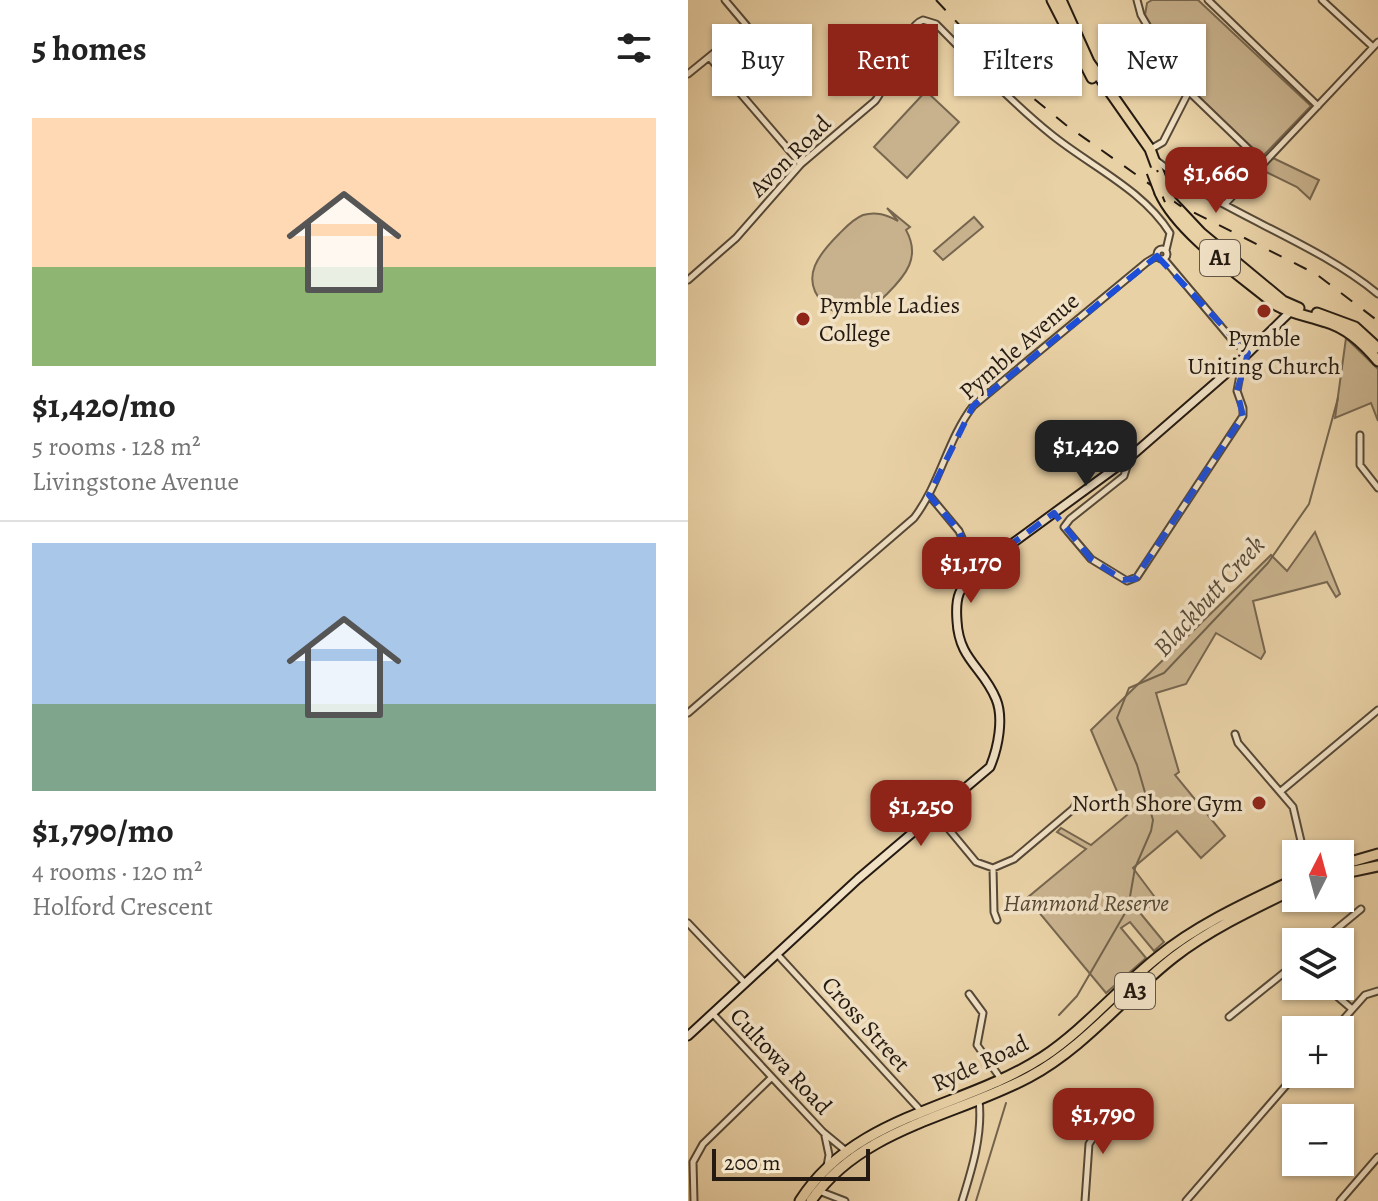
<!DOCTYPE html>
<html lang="en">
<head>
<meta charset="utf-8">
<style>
	body { margin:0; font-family:Alegreya,serif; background:#f6f6f6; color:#222; height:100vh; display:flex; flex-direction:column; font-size:30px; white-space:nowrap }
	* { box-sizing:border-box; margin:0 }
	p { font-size:26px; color:#767676 }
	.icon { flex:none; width:44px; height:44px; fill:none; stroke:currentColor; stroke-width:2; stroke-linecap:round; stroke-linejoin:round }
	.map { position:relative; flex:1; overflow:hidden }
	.sheet { display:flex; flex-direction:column; background:#fff; width:688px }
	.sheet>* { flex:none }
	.top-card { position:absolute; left:24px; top:24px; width:546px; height:72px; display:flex; gap:16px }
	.needle { width:52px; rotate:6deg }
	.controls { position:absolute; left:594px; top:840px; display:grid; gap:16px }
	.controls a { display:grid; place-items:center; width:72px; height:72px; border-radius:0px; background:#fff; box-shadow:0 2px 6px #0004; font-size:40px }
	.scale { position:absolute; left:24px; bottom:20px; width:158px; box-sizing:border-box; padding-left:8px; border:4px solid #241a11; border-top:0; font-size:22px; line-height:28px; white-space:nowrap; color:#241a11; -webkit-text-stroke:6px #f1e1c5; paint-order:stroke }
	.price { position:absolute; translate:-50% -68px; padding:0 18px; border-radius:16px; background:#8f2418; color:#fff; font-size:26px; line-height:52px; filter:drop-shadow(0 2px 4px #0008) }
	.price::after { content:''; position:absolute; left:50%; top:48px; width:24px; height:18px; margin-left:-12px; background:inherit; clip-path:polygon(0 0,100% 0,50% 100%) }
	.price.selected { background:#222; color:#fff }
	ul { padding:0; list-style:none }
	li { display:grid; align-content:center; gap:16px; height:424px; padding:0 32px }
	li+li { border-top:2px solid #e0e0e0 }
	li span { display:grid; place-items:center; height:248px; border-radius:0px; color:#555 }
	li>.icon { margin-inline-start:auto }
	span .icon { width:144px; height:144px; fill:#fffc; stroke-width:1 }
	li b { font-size:34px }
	h2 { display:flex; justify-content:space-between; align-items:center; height:96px; padding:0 32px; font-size:34px }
	.pill { padding:0 28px; border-radius:0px; background:#fff; box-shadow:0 2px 6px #0004; font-size:28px; line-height:72px }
	.pill.selected { background:#8f2418; color:#fff }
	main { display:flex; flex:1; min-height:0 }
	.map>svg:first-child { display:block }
	.green { fill:#c8b28d; stroke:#76664f; stroke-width:2 }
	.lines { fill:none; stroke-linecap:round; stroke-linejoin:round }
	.stream { stroke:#72634c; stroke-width:2 }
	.street-casing { stroke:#554836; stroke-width:9 }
	.secondary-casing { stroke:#241a11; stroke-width:11 }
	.highway-casing { stroke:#241a11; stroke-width:13 }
	.street { stroke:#f1e1c5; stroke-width:5 }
	.secondary { stroke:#f1e1c5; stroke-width:7 }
	.highway { stroke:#e9d1a6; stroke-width:9 }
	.rail { stroke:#241a11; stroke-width:2; stroke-dasharray:14 14; stroke-linecap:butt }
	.highway-bridge-casing { stroke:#241a11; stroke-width:13; stroke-linecap:butt }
	.highway-bridge { stroke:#e9d1a6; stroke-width:9 }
	.marked { fill:none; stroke:#1d4ed8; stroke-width:6; stroke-dasharray:16 10; stroke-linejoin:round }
	.poi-dot { fill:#8f2418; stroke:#f1e1c5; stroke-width:3 }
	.labels { text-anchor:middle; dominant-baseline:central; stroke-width:7; stroke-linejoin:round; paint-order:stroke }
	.shield { fill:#f1e1c5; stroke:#625647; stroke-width:2 }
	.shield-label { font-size:22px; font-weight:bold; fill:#241a11 }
	.street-label { font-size:24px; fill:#241a11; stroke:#f1e1c5 }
	.poi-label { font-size:24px; fill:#241a11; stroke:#f1e1c5; text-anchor:start }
	.park-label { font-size:24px; font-style:italic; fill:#554836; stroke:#f1e1c5 }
	.water-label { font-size:26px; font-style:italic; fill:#584a38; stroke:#f1e1c5 }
</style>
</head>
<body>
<main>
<section class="sheet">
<h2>5 homes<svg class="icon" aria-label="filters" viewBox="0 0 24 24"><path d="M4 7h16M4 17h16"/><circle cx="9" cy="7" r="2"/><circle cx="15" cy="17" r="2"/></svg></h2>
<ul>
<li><span style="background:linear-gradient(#ffd9b3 60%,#8fb573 0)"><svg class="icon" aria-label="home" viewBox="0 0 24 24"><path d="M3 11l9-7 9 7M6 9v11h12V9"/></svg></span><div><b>$1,420/mo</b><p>5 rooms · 128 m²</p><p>Livingstone Avenue</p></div></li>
<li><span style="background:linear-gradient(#a9c7e8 65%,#7fa58c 0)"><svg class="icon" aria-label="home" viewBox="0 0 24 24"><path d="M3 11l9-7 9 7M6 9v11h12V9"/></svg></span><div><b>$1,790/mo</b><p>4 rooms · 120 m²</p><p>Holford Crescent</p></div></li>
</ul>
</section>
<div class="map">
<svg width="690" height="1201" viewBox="0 0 690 1201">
	<rect width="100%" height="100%" fill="#e9d1a6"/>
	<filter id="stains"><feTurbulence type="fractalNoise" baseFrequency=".0025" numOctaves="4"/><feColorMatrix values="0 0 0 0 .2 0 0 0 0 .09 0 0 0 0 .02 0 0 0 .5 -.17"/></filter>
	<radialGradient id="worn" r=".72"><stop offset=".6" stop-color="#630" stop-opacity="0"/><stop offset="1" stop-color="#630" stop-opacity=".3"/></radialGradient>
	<path class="green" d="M464 0H510L623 106 574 157 497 84 457 15 459 3Z
		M238 91 271 122 219 178 186 147Z
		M585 158 631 180 622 199 609 187 574 170Z
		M199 208 222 227 218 230C233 257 218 275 199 294 181 312 156 325 135 303 111 277 132 253 151 234 158 227 165 219 175 215 188 211 199 215 210 221Z
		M286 217 295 227 255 260 246 251Z
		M658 338 690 369V421L683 403 647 418Z
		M627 532 652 594 648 597 639 582 565 601 577 652 573 659 528 633 498 684 468 693 491 772 487 775 537 836 513 858 489 831 445 868 469 900 453 914 476 942 466 951 442 922 433 928 458 958 418 993 339 898 398 849 369 832 373 828 403 845 439 815 403 730 583 555 599 571Z"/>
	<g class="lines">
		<path class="stream" d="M371 1015 389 996 440 908 447 868 463 831 465 820 449 765 429 718 441 688 476 673 580 563 621 504 650 398
			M288 1201 318 1103"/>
		<g class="street-casing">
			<path id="street" d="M449 0 453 15 494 85 575 163
				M520 0 630 106
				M634 0 685 47
				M22 58 113 164
				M0 74 59 26 37 0
				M463 149 475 142 500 93
				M469 161C536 215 623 239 690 294
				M537 204 690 42
				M469 254a5 5 0 1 1 10 0a5 5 0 1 1-10 0Z
				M476 259 546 342 560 353
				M0 280 48 238 113 164 187 101C202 83 216 26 235 20L248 24C286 62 322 101 364 135 404 167 455 190 482 233L478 250
				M672 435V465L690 488
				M441 460 436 476 382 519 376 527 403 559 439 581 449 577 555 416V408L549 391 555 359
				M241 495 271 531 288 570
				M0 713 226 518C252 484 259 440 285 406L459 262 469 256
				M547 734 550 743 605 807 616 854
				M593 791 690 710
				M249 815 288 862 305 868 326 859 385 809 390 801
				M305 868 306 912 309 920
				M0 923 57 983
				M633 942 673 909
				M89 954 234 1112
				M637 986 664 1009
				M281 994 295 1013 289 1045 313 1079
				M25 1014 135 1132 158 1151
				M541 1017 608 963
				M646 1030 677 995 690 991
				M137 1136 141 1155 139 1166
				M131 1191 157 1201
				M6 1201 5 1162 15 1144 83 1078
				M274 1201C284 1169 295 1134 291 1100
				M397 1201 401 1144 409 1132 433 1112
				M498 1201 608 1074
				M652 1201 690 1157"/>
		</g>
		<g class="secondary-casing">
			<path id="secondary" d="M0 1036 170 879 302 767C310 748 316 718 308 699 295 667 271 660 269 621 267 595 271 590 288 570L441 458 549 364 605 309"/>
		</g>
		<g class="highway-casing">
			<path id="highway" d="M364 0 404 78
				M373 0 401 62 462 149 472 176
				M472 193C490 233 553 276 588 305 604 314 621 316 638 322 659 328 676 344 690 361
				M482 200 513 233 595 301 611 308
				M629 313 667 327 690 348
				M652 865 690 854
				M652 874 690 866
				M112 1201C167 1114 275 1109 355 1057 397 1029 431 988 470 957 510 924 562 901 608 879
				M123 1201C173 1128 268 1116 341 1077 397 1047 437 995 486 957 522 929 567 908 608 888"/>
		</g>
		<use href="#street" class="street"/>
		<use href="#secondary" class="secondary"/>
		<use href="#highway" class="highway"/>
		<path class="rail" d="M248 0 322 79 378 125 491 205 628 274 690 321"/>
		<g class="highway-bridge-casing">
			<path id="highway-bridge" d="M464 172 472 193
				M472 176 482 200"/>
		</g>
		<use href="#highway-bridge" class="highway-bridge"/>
	</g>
	<path class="marked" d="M469 256 560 353 549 391 555 416 447 579 435 580 403 559 366 513 288 570 271 531 241 495 285 406Z"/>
	<g class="poi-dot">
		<circle cx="576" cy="311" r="8"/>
		<circle cx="115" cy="319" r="8"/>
		<circle cx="571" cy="803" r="8"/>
	</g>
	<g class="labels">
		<g class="shield">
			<rect x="512" y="240" width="40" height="36" rx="6"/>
			<rect x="427" y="973" width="40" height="36" rx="6"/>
		</g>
		<g class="shield-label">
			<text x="532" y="258">A1</text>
			<text x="447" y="991">A3</text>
		</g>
		<g class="street-label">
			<text transform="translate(102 156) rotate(-45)">Avon Road</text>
			<text transform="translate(331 346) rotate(-41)">Pymble Avenue</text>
			<text transform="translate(178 1024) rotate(48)">Cross Street</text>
			<text transform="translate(93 1061) rotate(47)">Cultowa Road</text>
			<text transform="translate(292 1063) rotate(-25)">Ryde Road</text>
		</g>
		<g class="poi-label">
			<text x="131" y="305">Pymble Ladies<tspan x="131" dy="28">College</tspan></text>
			<text x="576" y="338" text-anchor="middle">Pymble<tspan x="576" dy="28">Uniting Church</tspan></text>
			<text x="555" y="803" text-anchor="end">North Shore Gym</text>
		</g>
		<g class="park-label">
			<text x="398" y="903">Hammond Reserve</text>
		</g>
		<g class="water-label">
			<text transform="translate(521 596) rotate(-48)">Blackbutt Creek</text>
		</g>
	</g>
	<rect width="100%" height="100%" filter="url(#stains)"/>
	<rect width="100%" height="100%" fill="url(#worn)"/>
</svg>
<div class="controls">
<a><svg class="needle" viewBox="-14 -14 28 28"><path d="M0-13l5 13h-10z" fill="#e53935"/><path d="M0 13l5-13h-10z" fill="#767676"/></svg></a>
<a><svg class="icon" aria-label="layers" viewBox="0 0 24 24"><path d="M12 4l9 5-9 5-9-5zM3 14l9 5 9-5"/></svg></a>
<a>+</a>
<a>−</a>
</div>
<div class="scale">200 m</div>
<b class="price" style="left:528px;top:215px">$1,660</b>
<b class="price selected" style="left:398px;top:488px">$1,420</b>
<b class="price" style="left:283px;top:605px">$1,170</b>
<b class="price" style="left:233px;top:848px">$1,250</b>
<b class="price" style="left:415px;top:1156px">$1,790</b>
<div class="top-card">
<a class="pill">Buy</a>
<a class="pill selected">Rent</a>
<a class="pill">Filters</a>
<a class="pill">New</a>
</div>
</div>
</main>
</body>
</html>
